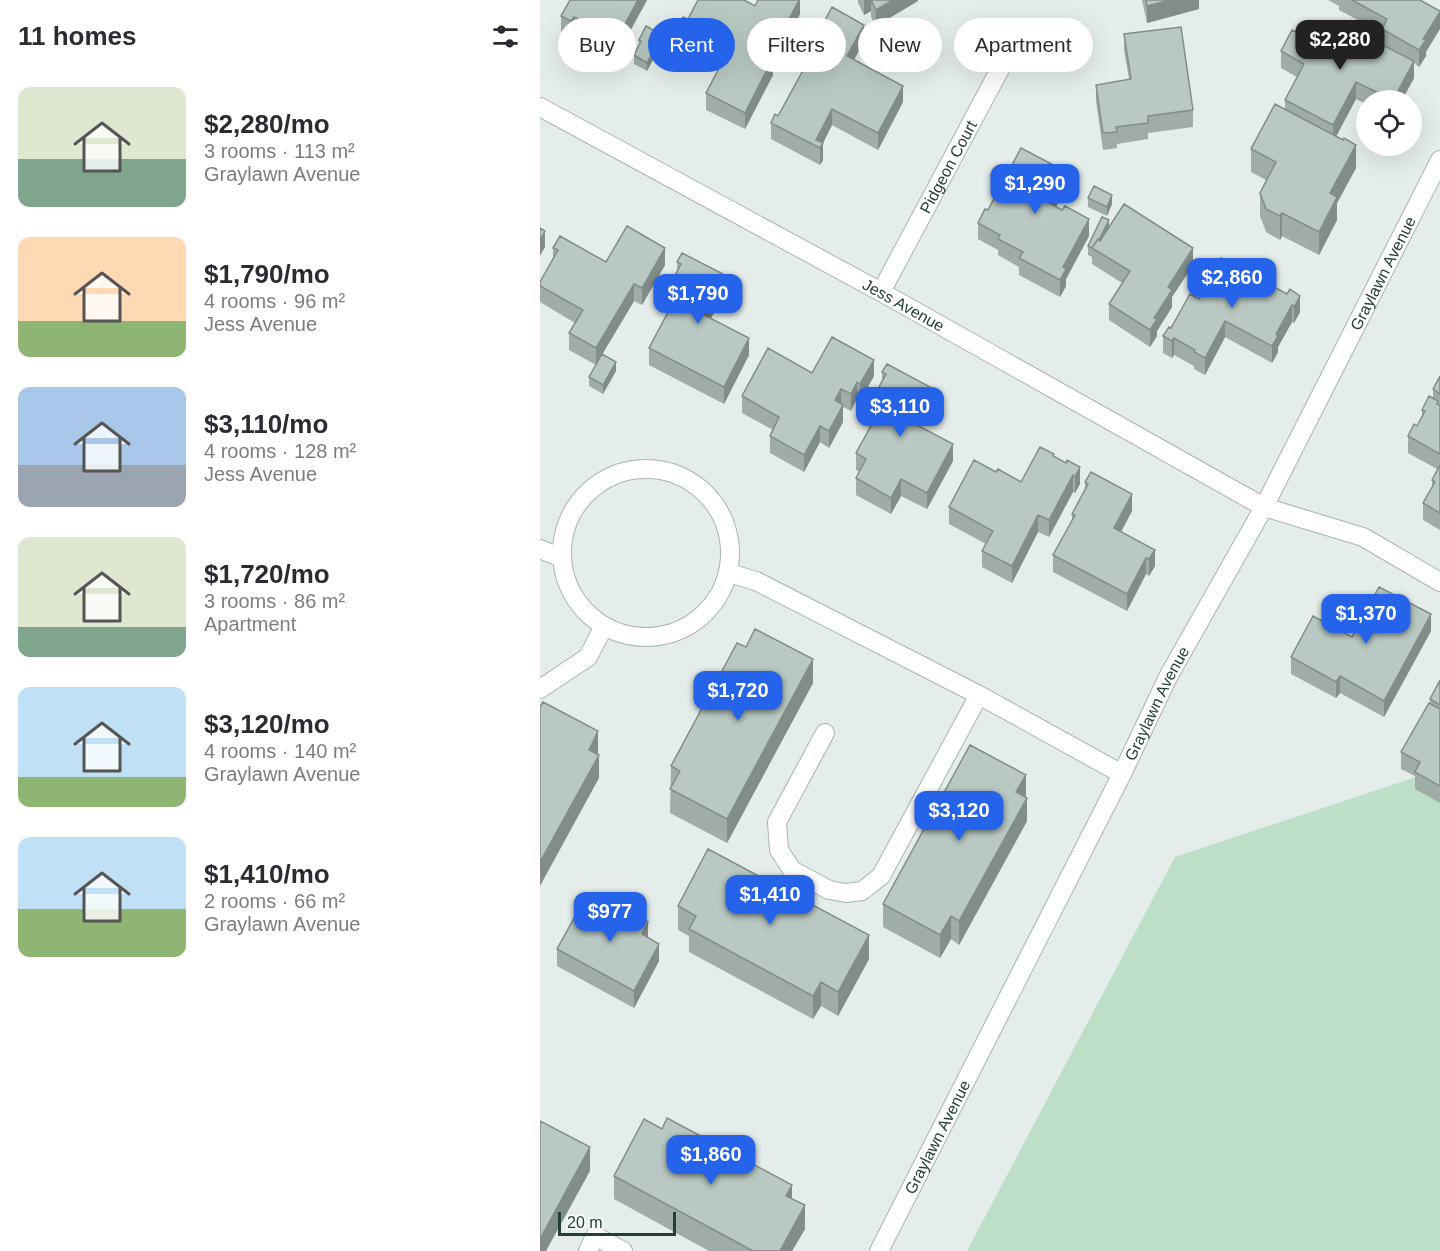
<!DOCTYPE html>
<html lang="en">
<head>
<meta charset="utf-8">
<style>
	body { margin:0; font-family:Arial,sans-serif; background:#f2f2f3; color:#2b2b33; height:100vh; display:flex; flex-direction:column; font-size:22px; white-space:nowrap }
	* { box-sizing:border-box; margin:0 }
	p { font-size:20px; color:#7c7c81 }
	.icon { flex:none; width:33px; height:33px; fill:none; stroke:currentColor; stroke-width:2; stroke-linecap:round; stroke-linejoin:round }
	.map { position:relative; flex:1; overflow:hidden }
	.panel { display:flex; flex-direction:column; background:#fff; width:540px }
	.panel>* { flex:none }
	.guide { position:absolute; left:18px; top:18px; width:570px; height:54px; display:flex; gap:12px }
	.controls { position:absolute; left:816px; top:90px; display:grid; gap:12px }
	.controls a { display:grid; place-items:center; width:66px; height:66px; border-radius:50%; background:#fff; box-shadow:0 6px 24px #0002; font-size:30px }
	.scale { position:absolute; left:18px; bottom:15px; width:118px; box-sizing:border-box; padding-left:6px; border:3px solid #233f38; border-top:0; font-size:16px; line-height:21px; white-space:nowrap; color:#233f38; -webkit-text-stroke:4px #f5faf7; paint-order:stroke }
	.price { position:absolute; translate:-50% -51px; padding:0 14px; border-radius:12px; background:#2563eb; color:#fff; font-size:20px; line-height:39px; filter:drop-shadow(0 2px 3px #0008) }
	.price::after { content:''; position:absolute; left:50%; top:36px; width:18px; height:14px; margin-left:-9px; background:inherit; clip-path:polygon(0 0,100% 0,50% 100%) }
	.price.active { background:#222; color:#fff }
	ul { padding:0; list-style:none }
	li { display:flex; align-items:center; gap:18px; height:150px; padding:0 18px }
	li span { display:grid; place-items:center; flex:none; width:168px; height:120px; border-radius:12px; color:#555 }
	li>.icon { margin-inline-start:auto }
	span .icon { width:72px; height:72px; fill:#fffc; stroke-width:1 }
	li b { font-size:26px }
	h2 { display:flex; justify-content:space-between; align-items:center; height:72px; padding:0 18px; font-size:26px }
	.chip { padding:0 21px; border-radius:27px; background:#fff; box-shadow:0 6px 24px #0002; font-size:21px; line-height:54px }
	.chip.active { background:#2563eb; color:#fff }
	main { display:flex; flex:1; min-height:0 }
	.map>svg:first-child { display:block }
	.green { fill:#bddec7 }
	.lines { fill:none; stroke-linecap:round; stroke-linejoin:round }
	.service-casing { stroke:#a6b5b0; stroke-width:20 }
	.minor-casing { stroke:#a6b5b0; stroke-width:20 }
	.service { stroke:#fff; stroke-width:18 }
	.minor { stroke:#fff; stroke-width:18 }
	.wall { fill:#9faca7 }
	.shaded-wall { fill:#828c88 }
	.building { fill:#b9c8c2; stroke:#828c88; stroke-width:1.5 }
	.labels { text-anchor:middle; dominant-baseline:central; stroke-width:4.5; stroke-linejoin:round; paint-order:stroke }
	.street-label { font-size:16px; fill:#233f38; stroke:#f5faf7 }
</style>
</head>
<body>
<main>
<section class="panel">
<h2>11 homes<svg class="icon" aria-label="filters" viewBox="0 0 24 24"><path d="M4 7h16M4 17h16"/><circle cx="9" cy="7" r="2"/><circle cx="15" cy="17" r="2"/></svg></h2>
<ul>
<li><span style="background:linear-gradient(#dfe7d0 60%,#7fa58c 0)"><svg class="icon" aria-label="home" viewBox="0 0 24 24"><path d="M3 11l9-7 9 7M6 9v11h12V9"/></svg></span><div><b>$2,280/mo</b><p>3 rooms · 113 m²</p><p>Graylawn Avenue</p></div></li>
<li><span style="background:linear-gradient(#ffd9b3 70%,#8fb573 0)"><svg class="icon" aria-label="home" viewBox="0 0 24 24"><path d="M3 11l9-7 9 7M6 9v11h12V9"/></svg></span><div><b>$1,790/mo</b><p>4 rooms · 96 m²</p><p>Jess Avenue</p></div></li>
<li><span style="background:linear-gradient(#a9c7e8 65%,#9aa5b1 0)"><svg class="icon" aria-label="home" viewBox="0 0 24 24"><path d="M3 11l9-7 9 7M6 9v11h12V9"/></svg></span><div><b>$3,110/mo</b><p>4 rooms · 128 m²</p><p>Jess Avenue</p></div></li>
<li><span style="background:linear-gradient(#dfe7d0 75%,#7fa58c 0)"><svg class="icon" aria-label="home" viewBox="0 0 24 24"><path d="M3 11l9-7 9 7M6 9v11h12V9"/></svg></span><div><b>$1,720/mo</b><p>3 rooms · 86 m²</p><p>Apartment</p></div></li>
<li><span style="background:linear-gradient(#bfe0f5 75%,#8fb573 0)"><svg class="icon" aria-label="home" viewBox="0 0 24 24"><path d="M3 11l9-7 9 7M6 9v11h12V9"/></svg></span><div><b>$3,120/mo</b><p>4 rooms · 140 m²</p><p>Graylawn Avenue</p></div></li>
<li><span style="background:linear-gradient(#bfe0f5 60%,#8fb573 0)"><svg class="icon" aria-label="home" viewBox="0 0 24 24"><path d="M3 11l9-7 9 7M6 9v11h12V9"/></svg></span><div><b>$1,410/mo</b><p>2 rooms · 66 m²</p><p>Graylawn Avenue</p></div></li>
</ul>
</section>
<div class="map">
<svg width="900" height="1251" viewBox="0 0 900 1251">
	<rect width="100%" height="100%" fill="#e4ede9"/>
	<path class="green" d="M900 769V1251H427L635 857Z"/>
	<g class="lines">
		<g class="service-casing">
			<path id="service" d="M22 553a84 84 0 1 1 168 0a84 84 0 1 1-168 0Z
				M724 507 823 537 900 582
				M0 549 22 558
				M189 573 216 581 439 695 582 774
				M0 689 48 657 64 626
				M285 733 237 822 239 850 252 870 289 890 306 893 322 891 341 876 439 695
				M48 1251 55 1236 83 1251"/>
		</g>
		<g class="minor-casing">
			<g id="minor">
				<path id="s1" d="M0 107 341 292 724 507"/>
				<path id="s2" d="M341 292 475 41"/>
				<path id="s3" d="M339 1251 582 774 628 677 724 507 900 160"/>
			</g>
		</g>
		<use href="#service" class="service"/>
		<use href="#minor" class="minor"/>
	</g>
	<path class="wall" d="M107 0 76 57 34 34 31 38 21 32V16Z
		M260 0V14L233 68V75L205 129 166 110V93L180 66 138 45V28L148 19 215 6Z
		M318 0H378V1L336 26 331 17V11L324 15 318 3Z
		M602 0H659V9L607 23Z
		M788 0H880L886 56 879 67 874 63V78L862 100H826V104L816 99 796 137 816 168 797 203V220L779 255 742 236 740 240 726 232 720 216V193L726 180 711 172V149L745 109V100L757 77 741 68V51L765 36 782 30 826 48 842 45V33L799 10V6Z
		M584 34 653 110V127L608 133V139L577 144V148L563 150 556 101V85L589 79 584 50Z
		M99 40 122 43 107 71 94 64V55L99 46Z
		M274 41H324L314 60 363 102 338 150 292 125 283 143V160L280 165 231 139V123L238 116 274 49Z
		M525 188 516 207 549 236 526 279V286L520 297 479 275V267L458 255V250L438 239V223L448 210Z
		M548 198 572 204 567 216 548 207Z
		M569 227 653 265 632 297V307L617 331V336L610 347 569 320V304L582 283 552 264V257L548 255V246Z
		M13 248 66 262 125 265 102 305 94 301 62 354 76 371 63 394 49 386V377L56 365 29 350V333L35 323 0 302V282L13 258Z
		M137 262 185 292 171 318 209 355 184 404 109 365V348L128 312 125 310V294L137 271Z
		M747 294 760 312 754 323 752 322 738 347V352L732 363 685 337 665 375 654 369V366L634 355 632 358 623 353V336L659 299Z
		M342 372 390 403 378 426 413 461 387 509 361 496 351 514 316 495V478L320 472 316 470V453L331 426 328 424V407L342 381Z
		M272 373 334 376 320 401 317 398 311 411 303 407V422L289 448 280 442 264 472 230 453V436L233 430 202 413V396Z
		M900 376V530L883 520V503L892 487V480L897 469 868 453V436L877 426 882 416V410L893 398V389Z
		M514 457 526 463 540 484 535 493 533 492 509 537 498 532 472 583 442 567V551L446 544 409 524V507L481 482Z
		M545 482 592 511 581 532 615 550V566L609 576 606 574 587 611 513 572V555L532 521V514L545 490Z
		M891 631 844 717 800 693 796 698 751 674V657L812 637Z
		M900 680V803L875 789V776L861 769V752L890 703V699Z
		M273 683 187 843 130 813 131 766Z
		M486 797 487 821 419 945 411 939 400 958 343 927V904Z
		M138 906 329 959 298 1016 281 1006 273 1019 149 952V936L138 930Z
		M108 938 119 961 94 1008 17 966V949Z
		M74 1176 252 1199 265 1229 252 1251H169L74 1199Z"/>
	<path class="shaded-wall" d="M98 0H107L76 57V40Z
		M259 0H260V14L233 68V75L205 129V113L230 56Z
		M324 0H331V11L324 15Z
		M353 0H378V1L336 26V10Z
		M631 0H659V9L607 23V6Z
		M900 12V29L886 52V56L879 67V50L883 39Z
		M34 17V34L31 38V21Z
		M324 25V41L307 73V56Z
		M122 35V43L107 71V63Z
		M874 61V78L862 100H853Z
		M816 82V99L793 142V125Z
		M363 86V102L338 150V133Z
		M292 109V125L283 143V160L280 165V148L276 140Z
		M816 145V168L797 203V220L779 255V232L790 193Z
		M525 171V188L509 220V203Z
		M572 195V204L567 216V207Z
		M742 213V236L740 240V216Z
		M549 219V236L526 279V286L520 297V280L523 267Z
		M569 220V229L555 249Z
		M5 231V247L0 256V240Z
		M125 248V265L102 305V288Z
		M653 248V265L632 297V307L617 331V336L610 347V330L628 287Z
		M185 275V292L164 331V315Z
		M94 284V301L56 365V348Z
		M760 296V312L754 323V307Z
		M752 305V322L738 347V352L732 363V346L736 334Z
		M685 321V337L665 375V358Z
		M209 338V355L184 404V387Z
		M634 338V355L632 358V341Z
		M334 360V376L320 401V384Z
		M76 362V371L63 394V385Z
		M317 382V398L311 411V394Z
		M390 387V403L371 439V422Z
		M301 389V405L295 400Z
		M303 405V422L289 448V431Z
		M280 426V442L264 472V455Z
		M413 444V461L387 509V493Z
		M540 467V484L535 493V477Z
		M533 475V492L509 537V520Z
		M361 479V496L351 514V498Z
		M592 494V511L574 545V528Z
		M498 515V532L472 583V566Z
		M615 550V566L609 576V559Z
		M606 558V574L587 611V594Z
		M891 614V631L844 717V701Z
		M273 659V683L187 843V819Z
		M800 676V693L796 698V682Z
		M58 731V755L49 750Z
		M59 755V778L0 886V862Z
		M486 775V798L476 792Z
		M487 798V821L419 945V921Z
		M411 916V939L400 958V935Z
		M108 922V938L102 934Z
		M329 935V959L298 1016V992Z
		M119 944V961L94 1008V991Z
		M281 982V1006L273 1019V996Z
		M50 1147V1171L6 1251H0V1239Z
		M252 1185V1209L246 1196Z
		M265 1205V1229L252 1251H240Z"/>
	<path class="building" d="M30 0H98L76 40 34 17 31 21 21 16Z
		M158 0H204L215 6 218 0H259L230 56 233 58 205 113 166 93 187 53 138 28 143 17 148 19Z
		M331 0H353L336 10Z
		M606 0H631L607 6Z
		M812 0H880L900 11V12L883 39 886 40 879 50 842 29 847 19Z
		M292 7 324 25 307 56 363 86 338 133 292 109 276 140 283 143 280 148 231 123 235 114 238 116 278 43 274 41Z
		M771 24 782 30 784 27 826 48 831 39 874 61 853 100 816 82 793 125 745 100 764 64 741 51 752 30 765 36Z
		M106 26 122 35 107 63 94 55 101 41 99 40Z
		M641 27 653 110 608 116V123L576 127 577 132 563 133 556 85 591 79 584 34Z
		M735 104 803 140 804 138 816 145 790 193 797 197 779 232 742 213 740 216 726 209 720 193 736 162 711 149Z
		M481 148 525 171 509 203 522 210 525 206 549 219 523 267 526 269 520 280 479 258 483 252 458 239 460 235 438 223 445 209 448 210Z
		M554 186 572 195 567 207 548 198Z
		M584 204 653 248 628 287 632 290 614 318 617 319 610 330 569 304 590 271 552 248 558 239 560 241Z
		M562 217 569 220 559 240 558 239 552 248 548 246Z
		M87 226 125 248 102 288 94 284 56 348 29 333 43 310 0 286V282L18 250 13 248 20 236 66 262Z
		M0 228 5 231 0 240Z
		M142 253 185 275 164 315 209 338 184 387 109 348 135 299 125 294 141 264 137 262Z
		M681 258 747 294 750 289 760 296 754 307 752 305 736 334 738 336 732 346 685 321 665 358 654 352 655 350 634 338 632 341 623 336 629 327 631 328 650 294 659 299Z
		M292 337 334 360 320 384 317 382 311 394 301 389 295 400 303 405 289 431 280 426 264 455 230 436 239 417 202 396 228 348 272 373Z
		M62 354 76 362 63 385 49 377Z
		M347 364 390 387 371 422 413 444 387 493 361 479 351 498 316 478 326 459 316 453 338 413 328 407 346 374 342 372Z
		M900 376V394L893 389Z
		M889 396 898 401 897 404 900 406V454L868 436 874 424 877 426 885 411 882 410Z
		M500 447 514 454 513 456 526 463 527 460 540 467 535 477 533 475 509 520 498 515 472 566 442 551 453 531 409 507 434 460 456 472 458 469 481 482Z
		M900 465V513L883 503 895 482 892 480Z
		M551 472 592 494 574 528 615 550 609 559 606 558 587 594 513 555 535 515 532 514 548 484 545 482Z
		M839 587 891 614 844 701 800 676 796 682 751 657 773 616 812 637Z
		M215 629 273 659 187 819 130 789 140 771 131 766 197 643 206 647Z
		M900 680V705L890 699Z
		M3 702 58 731 49 750 59 755 0 862V707Z
		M889 703 900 709V786L875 772 880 762 861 752Z
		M430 745 486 775 476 792 487 798 419 921 411 916 400 935 343 904Z
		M168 849 329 935 298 992 281 982 273 996 149 929 156 916 138 906Z
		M68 899 108 922 102 934 119 944 94 991 17 949 43 902 61 912Z
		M127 1118 252 1185 246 1196 265 1205 240 1251H213L74 1176 104 1119 122 1129Z
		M0 1121 50 1147 0 1239Z"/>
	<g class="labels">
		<g class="street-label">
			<text stroke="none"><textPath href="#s2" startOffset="142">Pidgeon Court</textPath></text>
			<text stroke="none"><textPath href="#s3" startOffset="1100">Graylawn Avenue</textPath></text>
			<text stroke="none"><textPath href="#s1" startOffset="414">Jess Avenue</textPath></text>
			<text stroke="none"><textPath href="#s3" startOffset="614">Graylawn Avenue</textPath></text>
			<text stroke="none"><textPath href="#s3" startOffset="128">Graylawn Avenue</textPath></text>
		</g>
	</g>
</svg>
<div class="controls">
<a><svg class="icon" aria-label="locate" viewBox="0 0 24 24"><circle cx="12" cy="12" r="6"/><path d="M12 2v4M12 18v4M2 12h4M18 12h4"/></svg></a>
</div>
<div class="scale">20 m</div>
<b class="price active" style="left:800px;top:71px">$2,280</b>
<b class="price" style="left:495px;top:215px">$1,290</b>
<b class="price" style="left:692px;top:309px">$2,860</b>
<b class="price" style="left:158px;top:325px">$1,790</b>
<b class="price" style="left:360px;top:438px">$3,110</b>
<b class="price" style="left:826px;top:645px">$1,370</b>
<b class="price" style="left:198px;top:722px">$1,720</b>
<b class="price" style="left:419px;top:842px">$3,120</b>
<b class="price" style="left:230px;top:926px">$1,410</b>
<b class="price" style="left:70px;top:943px">$977</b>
<b class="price" style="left:171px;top:1186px">$1,860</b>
<div class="guide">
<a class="chip">Buy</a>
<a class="chip active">Rent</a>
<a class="chip">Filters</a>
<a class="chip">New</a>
<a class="chip">Apartment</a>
</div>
</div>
</main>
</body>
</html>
